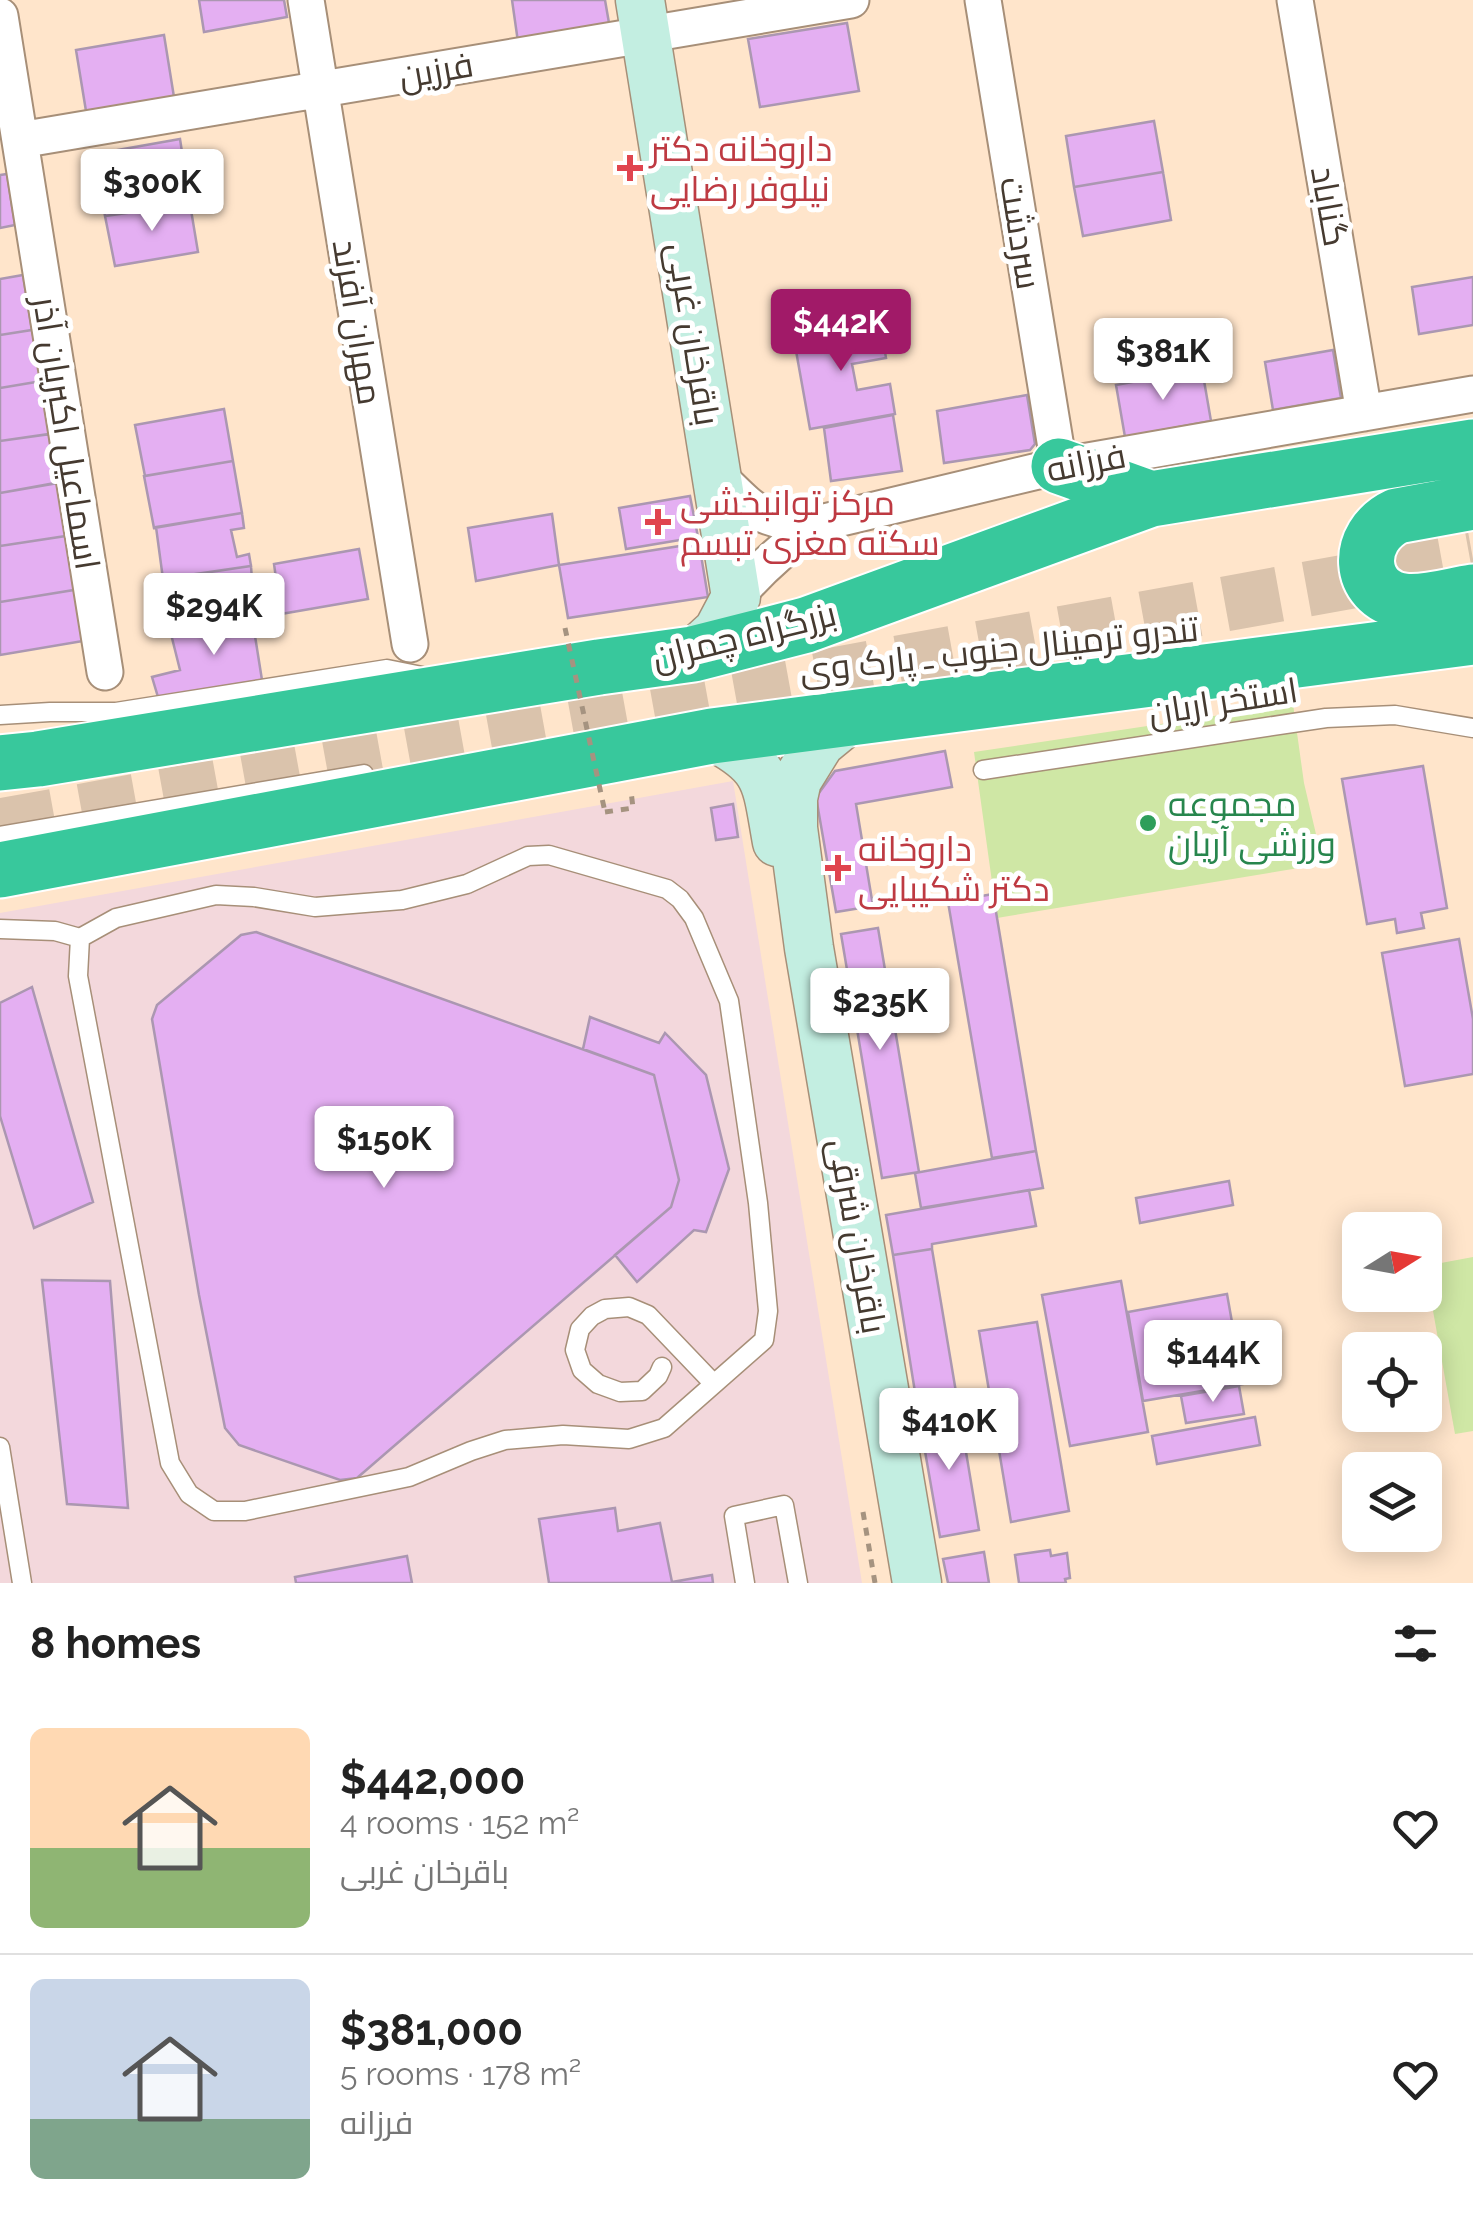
<!DOCTYPE html>
<html lang="en">
<head>
<meta charset="utf-8">
<style>
	body { margin:0; font-family:Raleway,Cairo,sans-serif; background:#f2f2f2; color:#222; height:100vh; display:flex; flex-direction:column; font-size:38px; white-space:nowrap }
	* { box-sizing:border-box; margin:0 }
	p { font-size:32px; color:#767676 }
	.icon { flex:none; width:55px; height:55px; fill:none; stroke:currentColor; stroke-width:2; stroke-linecap:round; stroke-linejoin:round }
	.map { position:relative; height:1583px; overflow:hidden }
	.details { display:flex; flex-direction:column; background:#fff; flex:1 }
	.details>* { flex:none }
	.needle { width:65px; rotate:79deg }
	.fabs { position:absolute; left:1342px; top:1212px; display:grid; gap:20px }
	.fabs a { display:grid; place-items:center; width:100px; height:100px; border-radius:15px; background:#fff; box-shadow:0 5px 25px #0003; font-size:50px }
	.price { position:absolute; translate:-50% -85px; padding:0 22px; border-radius:10px; background:#fff; color:#222; font-size:32px; line-height:65px; filter:drop-shadow(0 2px 5px #0008) }
	.price::after { content:''; position:absolute; left:50%; top:60px; width:30px; height:22px; margin-left:-15px; background:inherit; clip-path:polygon(0 0,100% 0,50% 100%) }
	.price.current { background:#a11a68; color:#fff }
	ul { padding:0; list-style:none }
	li { display:flex; align-items:center; gap:30px; height:250px; padding:0 30px }
	li+li { border-top:2px solid #e0e0e0 }
	li span { display:grid; place-items:center; flex:none; width:280px; height:200px; border-radius:15px; color:#555 }
	li>.icon { margin-inline-start:auto }
	span .icon { width:120px; height:120px; fill:#fffc; stroke-width:1 }
	li b { font-size:42px }
	h2 { display:flex; justify-content:space-between; align-items:center; height:120px; padding:0 30px; font-size:42px }
	.map>svg:first-child { display:block }
	.medical { fill:#f3d8dc }
	.green { fill:#cfe7a5 }
	.building { fill:#e4aff2; stroke:#ab97b1; stroke-width:2.5 }
	.lines { fill:none; stroke-linecap:round; stroke-linejoin:round }
	.highway-tunnel { stroke:#dac3ac; stroke-width:55; stroke-dasharray:55 28; stroke-linecap:butt }
	.lane-casing { stroke:#a78f78; stroke-width:21 }
	.street-casing { stroke:#a78f78; stroke-width:39 }
	.secondary-casing { stroke:#a78f78; stroke-width:51 }
	.highway-casing { stroke:#fff; stroke-width:59 }
	.path { stroke:#a59380; stroke-width:5; stroke-dasharray:8 8; stroke-linecap:butt }
	.lane { stroke:#fff; stroke-width:18 }
	.street { stroke:#fff; stroke-width:35 }
	.secondary { stroke:#c3eee1; stroke-width:48 }
	.highway { stroke:#38c89c; stroke-width:55 }
	.path-bridge { stroke:#a59380; stroke-width:5; stroke-dasharray:8 8; stroke-linecap:butt }
	.health-dot { fill:#e0444e; stroke:#fff; stroke-width:4 }
	.leisure-dot { fill:#2e9e5b; stroke:#fff; stroke-width:4 }
	.labels { text-anchor:middle; dominant-baseline:central; stroke-width:10; stroke-linejoin:round; paint-order:stroke }
	.street-label { font-size:35px; fill:#453a30; stroke:#fff }
	.health-label { font-size:35px; fill:#be3a42; stroke:#fff; text-anchor:start }
	.leisure-label { font-size:35px; fill:#27864d; stroke:#fff; text-anchor:start }
</style>
</head>
<body>
<div class="map">
<svg width="1473" height="1583" viewBox="0 0 1473 1583">
	<rect width="100%" height="100%" fill="#ffe5cb"/>
	<path class="medical" d="M733 781 862 1583H0V913Z"/>
	<path class="green" d="M1293 704 1304 783 1323 864 997 918 974 752Z
		M1473 1257V1431L1455 1434 1425 1266Z"/>
	<path class="building" d="M199 0H284L287 17 204 32Z
		M512 0H605L609 23 518 42Z
		M847 23 859 91 760 107 748 39Z
		M164 35 174 97 86 111 76 50Z
		M1154 121 1163 172 1074 187 1066 136Z
		M180 139 190 204 105 216 95 154Z
		M1163 172 1171 220 1083 236 1074 187Z
		M7 174 15 225 0 228V175Z
		M190 204 198 252 115 266 105 216Z
		M23 275 32 330 0 335V279Z
		M1473 277V325L1419 334 1412 287Z
		M880 321 886 358 852 364 857 390 890 384 895 414 810 429 793 334Z
		M32 330 42 381 0 388V335Z
		M1333 350 1341 398 1273 410 1265 362Z
		M1202 369 1211 421 1125 437 1116 385Z
		M42 381 51 434 0 441V388Z
		M1027 395 1035 444 1030 450 944 463 937 411Z
		M224 409 233 461 145 476 135 425Z
		M893 415 902 471 831 481 824 428Z
		M49 434 55 483 0 493V441Z
		M233 461 242 513 154 528 144 476Z
		M58 483 66 536 0 546V493Z
		M690 496 698 537 626 549 619 508Z
		M242 513 244 528 231 530 237 557 249 554 251 566 163 579 156 527Z
		M552 514 559 565 476 581 468 528Z
		M66 536 74 590 0 602V546Z
		M699 543 708 597 568 618 559 565Z
		M359 549 368 599 281 614 274 564Z
		M251 566 252 580 240 583 244 607 259 604 262 616 171 634 161 579Z
		M74 590 83 641 0 655V602Z
		M262 616 265 634 255 636 262 680 158 697 152 677 180 670 171 634Z
		M945 751 952 787 856 804 873 906 836 912 816 797 835 771Z
		M1423 766 1447 908 1421 913 1424 928 1397 933 1395 919 1367 924 1342 779Z
		M733 804 738 837 716 840 711 808Z
		M993 894 1036 1151 992 1158 948 902Z
		M878 928 919 1172 882 1178 841 934Z
		M256 932 654 1075 679 1180 671 1207 357 1478 340 1480 239 1445 225 1428 199 1295 152 1019 157 1005 241 935Z
		M1459 939 1473 1019V1074L1405 1086 1382 953Z
		M32 987 93 1202 34 1228 0 1116V1003Z
		M590 1017 659 1043 665 1033 706 1075 729 1169 706 1232 694 1230 637 1282 615 1255 671 1207 679 1180 654 1075 583 1049Z
		M1036 1151 1043 1188 921 1208 915 1173Z
		M1229 1181 1233 1205 1140 1223 1136 1198Z
		M1029 1190 1036 1226 932 1244V1249L893 1255 886 1215Z
		M932 1249 959 1410 919 1417 893 1255Z
		M42 1280 110 1281 128 1508 67 1504Z
		M1121 1281 1148 1432 1070 1446 1042 1295Z
		M1227 1294 1243 1384 1143 1401 1128 1312Z
		M1037 1322 1069 1511 1011 1522 979 1331Z
		M1239 1386 1244 1414 1186 1423 1181 1396Z
		M959 1410 979 1530 940 1537 919 1417Z
		M1255 1417 1260 1445 1157 1464 1152 1436Z
		M615 1508 618 1531 660 1523 672 1582 712 1575 713 1583H549L539 1519Z
		M1050 1550 1051 1556 1067 1553 1070 1578 1065 1579 1066 1583H1019L1015 1555Z
		M984 1552 989 1583H948L943 1559Z
		M407 1556 412 1583H296L295 1577Z"/>
	<g class="lines">
		<path class="highway-tunnel" d="M0 826 1473 559"/>
		<g class="lane-casing">
			<path id="lane" d="M0 715 50 712H116L387 669 422 676
				M983 770 1326 718 1395 715 1473 728
				M0 836 364 774
				M0 929 55 931 80 938 116 918 216 895 254 897 315 907 402 900 467 884 528 856 549 855 667 889 680 899 694 918 729 1001 758 1203 768 1311 764 1340 664 1428 629 1439 563 1435 505 1440 471 1451 409 1477 245 1511H214L189 1494 170 1463 78 976 80 938
				M662 1367 658 1376 642 1391 620 1392 598 1384 582 1370 575 1350 580 1329 592 1316 605 1309 629 1307 648 1315 714 1384
				M0 1447 22 1583
				M745 1583 734 1516 784 1505 798 1583"/>
		</g>
		<g class="street-casing">
			<path id="street" d="M306 0 410 644
				M983 0 1059 466
				M1295 0 1364 413
				M0 16 105 672
				M20 140 851 0
				M717 475C756 513 759 521 816 524L1059 466 1473 394
				M736 597C760 568 786 546 816 524"/>
		</g>
		<g class="secondary-casing">
			<path id="secondary" d="M640 0 736 597 718 631 693 654
				M848 720 820 743 797 780 793 798V828L809 948 917 1583
				M712 736C770 766 766 782 777 842"/>
		</g>
		<g class="highway-casing">
			<path id="highway" d="M1059 466 1151 499
				M1473 502 1397 516C1354 536 1357 594 1403 601 1425 604 1452 595 1473 592
				M0 763 38 759 599 667 693 654 806 625 1151 499 1473 447
				M0 870 712 736 1473 637"/>
		</g>
		<path class="path" d="M605 812 633 808 631 791
			M863 1512 875 1583"/>
		<use href="#lane" class="lane"/>
		<use href="#street" class="street"/>
		<use href="#secondary" class="secondary"/>
		<use href="#highway" class="highway"/>
		<path class="path-bridge" d="M565 628 605 812"/>
	</g>
	<g class="health-dot">
		<path d="M625 153h10v10h10v10h-10v10h-10v-10h-10v-10h10z"/>
		<path d="M653 507h10v10h10v10h-10v10h-10v-10h-10v-10h10z"/>
		<path d="M833 853h10v10h10v10h-10v10h-10v-10h-10v-10h10z"/>
	</g>
	<circle class="leisure-dot" cx="1148" cy="823" r="10"/>
	<g class="labels">
		<g class="street-label">
			<text transform="translate(436 70) rotate(-10)">فرزین</text>
			<text transform="translate(1330 206) rotate(80)">گناباد</text>
			<text transform="translate(1021 233) rotate(81)">سردشت</text>
			<text transform="translate(358 322) rotate(81)">مهران آفرند</text>
			<text transform="translate(694 334) rotate(81)">باقرخان غربی</text>
			<text transform="translate(67 433) rotate(81)">اسماعیل اکبریان آذر</text>
			<text transform="translate(1086 462) rotate(-11)">فرزانه</text>
			<text transform="translate(744 635) rotate(-14)">بزرگراه چمران</text>
			<text transform="translate(999 649) rotate(-6)">تندرو ترمینال جنوب ـ پارک وی</text>
			<text transform="translate(1223 701) rotate(-9)">استخر اریان</text>
			<text transform="translate(858 1236) rotate(80)">باقرخان شرقی</text>
		</g>
		<g class="health-label">
			<text x="650" y="148">داروخانه دکتر<tspan x="650" dy="40">نیلوفر رضایی</tspan></text>
			<text x="680" y="502">مرکز توانبخشی<tspan x="680" dy="40">سکته مغزی تبسم</tspan></text>
			<text x="858" y="848">داروخانه<tspan x="858" dy="40">دکتر شکیبایی</tspan></text>
		</g>
		<g class="leisure-label">
			<text x="1168" y="803">مجموعه<tspan x="1168" dy="40">ورزشی آریان</tspan></text>
		</g>
	</g>
</svg>
<div class="fabs">
<a><svg class="needle" viewBox="-14 -14 28 28"><path d="M0-13l5 13h-10z" fill="#e53935"/><path d="M0 13l5-13h-10z" fill="#767676"/></svg></a>
<a><svg class="icon" aria-label="locate" viewBox="0 0 24 24"><circle cx="12" cy="12" r="6"/><path d="M12 2v4M12 18v4M2 12h4M18 12h4"/></svg></a>
<a><svg class="icon" aria-label="layers" viewBox="0 0 24 24"><path d="M12 4l9 5-9 5-9-5zM3 14l9 5 9-5"/></svg></a>
</div>
<b class="price" style="left:152px;top:234px">$300K</b>
<b class="price current" style="left:841px;top:374px">$442K</b>
<b class="price" style="left:1163px;top:403px">$381K</b>
<b class="price" style="left:214px;top:658px">$294K</b>
<b class="price" style="left:880px;top:1053px">$235K</b>
<b class="price" style="left:384px;top:1191px">$150K</b>
<b class="price" style="left:1213px;top:1405px">$144K</b>
<b class="price" style="left:949px;top:1473px">$410K</b>
</div>
<section class="details">
<h2>8 homes<svg class="icon" aria-label="filters" viewBox="0 0 24 24"><path d="M4 7h16M4 17h16"/><circle cx="9" cy="7" r="2"/><circle cx="15" cy="17" r="2"/></svg></h2>
<ul>
<li><span style="background:linear-gradient(#ffd9b3 60%,#8fb573 0)"><svg class="icon" aria-label="home" viewBox="0 0 24 24"><path d="M3 11l9-7 9 7M6 9v11h12V9"/></svg></span><div><b>$442,000</b><p>4 rooms · 152 m²</p><p>باقرخان غربی</p></div><svg class="icon" aria-label="heart" viewBox="0 0 24 24"><path d="M12 20l-8-8c-3-5 5-10 8-4 3-6 11-1 8 4z"/></svg></li>
<li><span style="background:linear-gradient(#c9d6e8 70%,#7fa58c 0)"><svg class="icon" aria-label="home" viewBox="0 0 24 24"><path d="M3 11l9-7 9 7M6 9v11h12V9"/></svg></span><div><b>$381,000</b><p>5 rooms · 178 m²</p><p>فرزانه</p></div><svg class="icon" aria-label="heart" viewBox="0 0 24 24"><path d="M12 20l-8-8c-3-5 5-10 8-4 3-6 11-1 8 4z"/></svg></li>
</ul>
</section>
</body>
</html>
